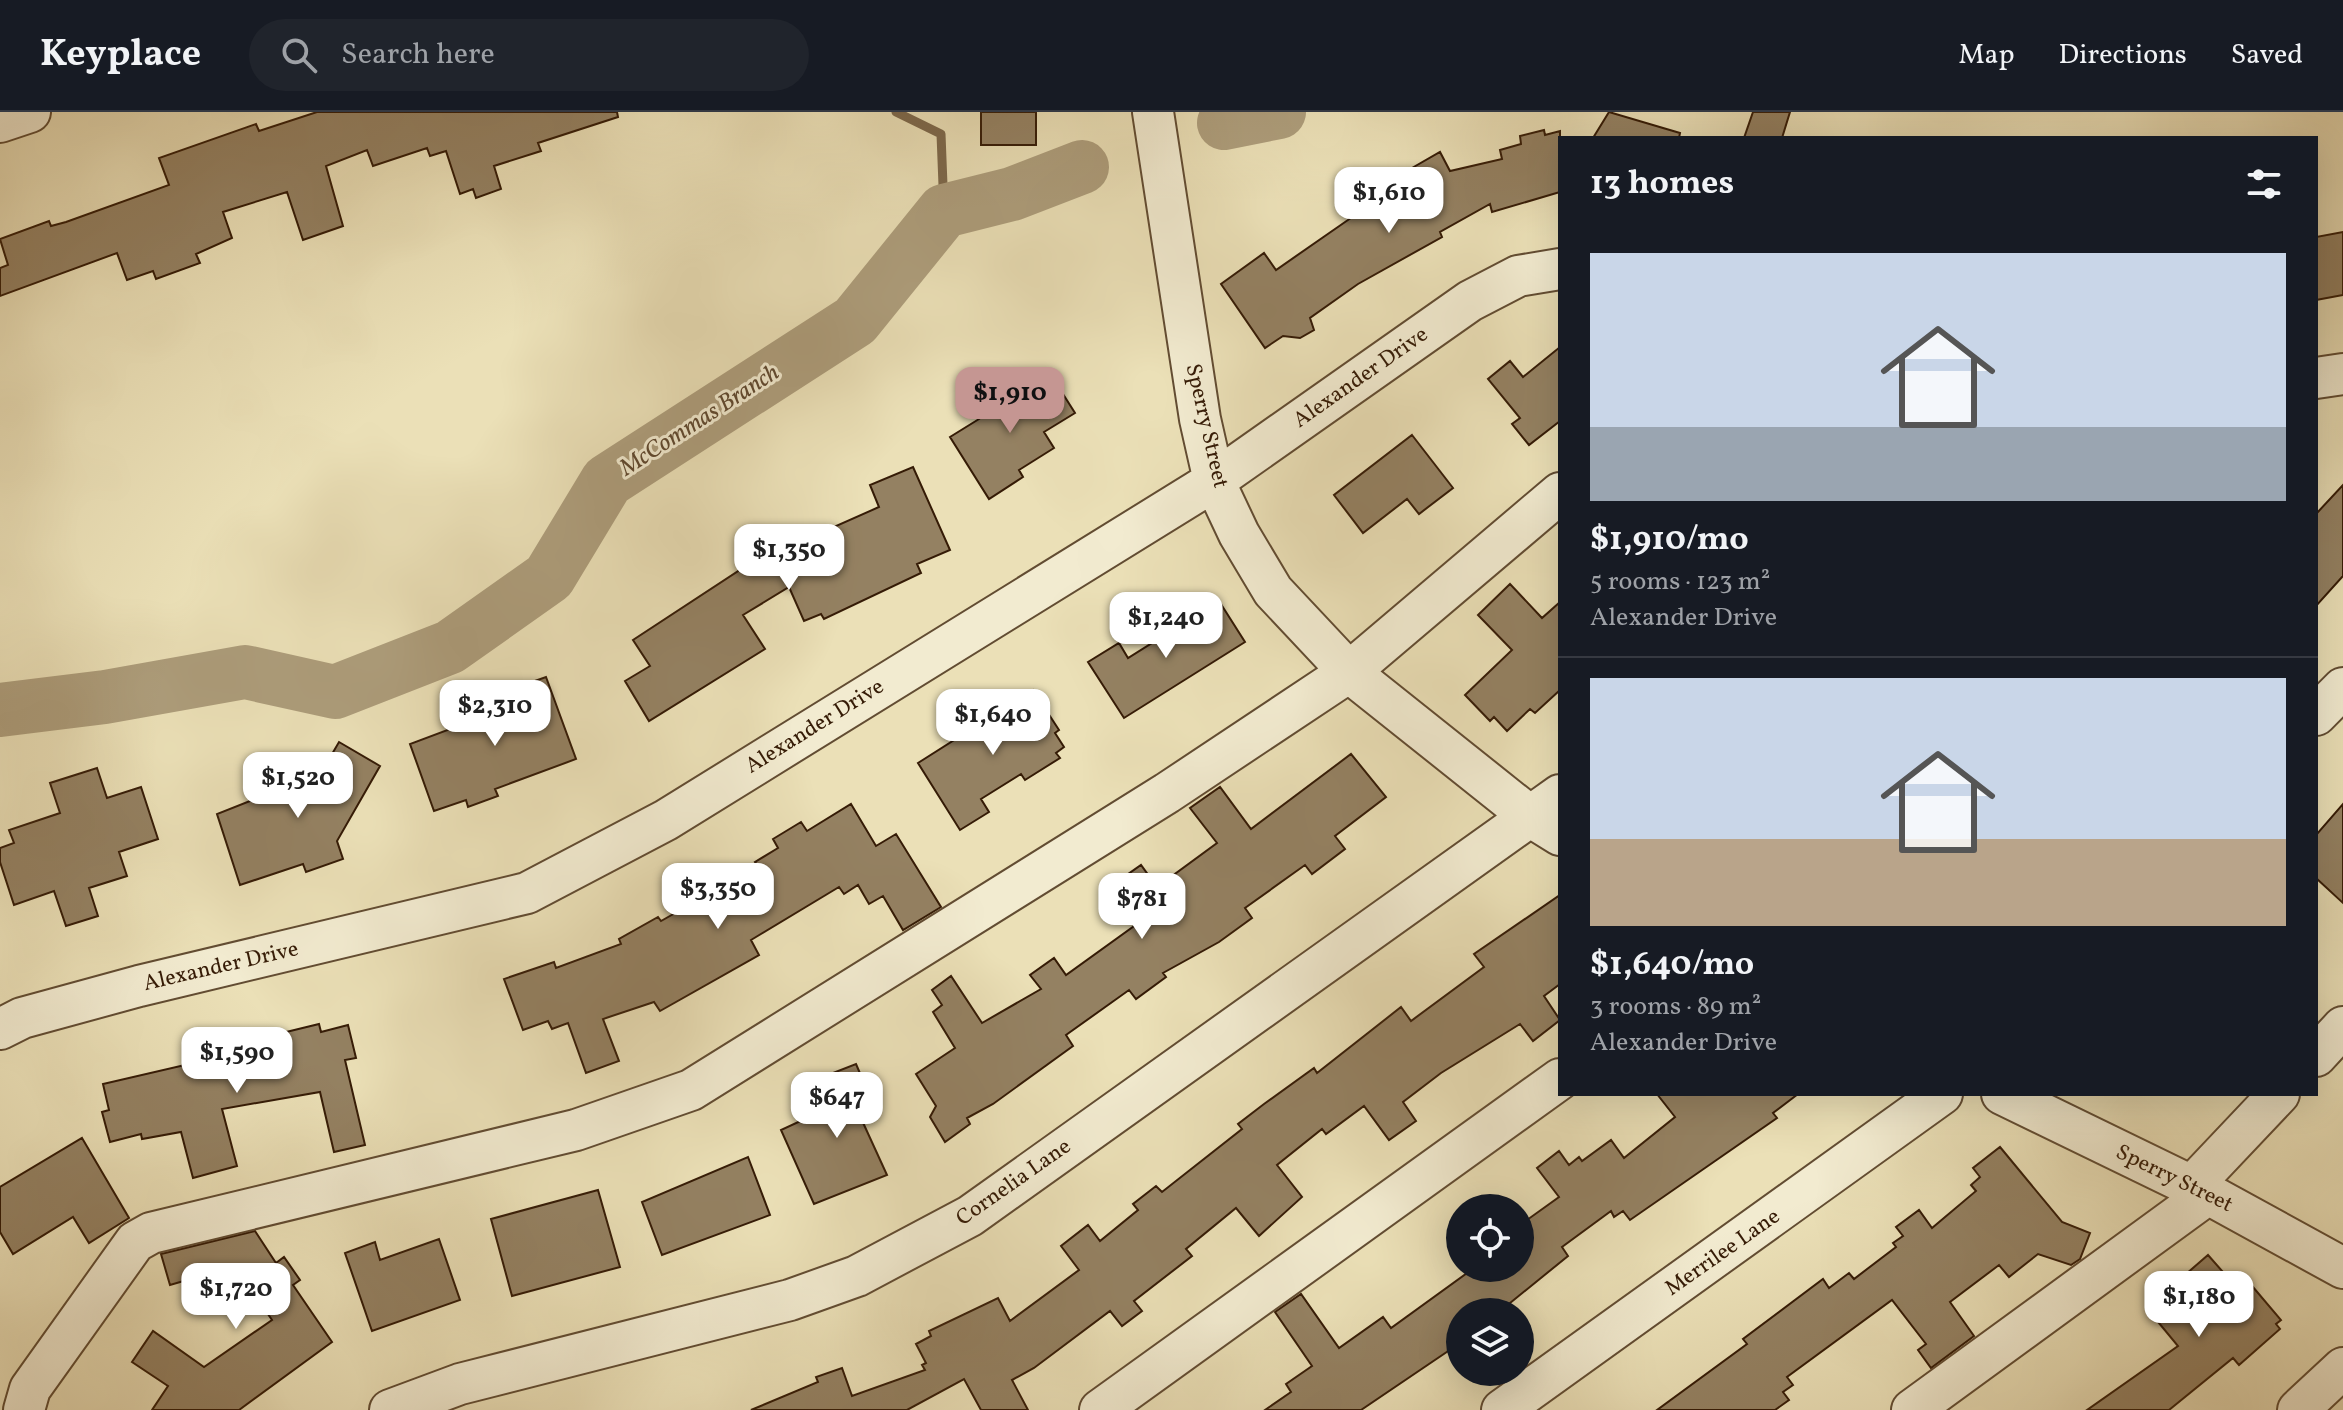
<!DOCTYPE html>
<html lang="en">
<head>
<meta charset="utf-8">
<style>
	body { margin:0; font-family:Vollkorn,serif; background:#20242c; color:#f1f3f6; height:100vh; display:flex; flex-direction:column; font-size:30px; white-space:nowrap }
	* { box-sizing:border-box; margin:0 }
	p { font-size:26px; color:#9ea1a6 }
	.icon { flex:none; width:44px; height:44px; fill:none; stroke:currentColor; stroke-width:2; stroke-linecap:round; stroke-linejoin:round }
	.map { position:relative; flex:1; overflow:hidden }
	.sheet { position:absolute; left:1558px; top:24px; width:760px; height:960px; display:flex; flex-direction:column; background:#171b24; border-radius:0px; box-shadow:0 8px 32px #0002 }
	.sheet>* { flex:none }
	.fabs { position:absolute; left:1446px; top:1082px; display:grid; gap:16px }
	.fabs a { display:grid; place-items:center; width:88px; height:88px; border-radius:50%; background:#171b24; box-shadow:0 8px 32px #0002; font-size:40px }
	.price { position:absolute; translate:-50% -68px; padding:0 18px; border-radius:16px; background:#fff; color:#222; font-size:26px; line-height:52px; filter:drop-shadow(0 2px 4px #0008) }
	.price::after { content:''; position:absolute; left:50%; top:48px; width:24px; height:18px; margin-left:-12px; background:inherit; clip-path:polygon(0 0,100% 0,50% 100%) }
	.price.selected { background:#c59692; color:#111 }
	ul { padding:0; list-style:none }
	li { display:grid; align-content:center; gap:16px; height:424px; padding:0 32px }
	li+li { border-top:2px solid #363941 }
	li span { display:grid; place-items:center; height:248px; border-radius:0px; color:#555 }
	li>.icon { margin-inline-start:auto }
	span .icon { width:144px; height:144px; fill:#fffc; stroke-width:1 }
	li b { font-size:34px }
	h2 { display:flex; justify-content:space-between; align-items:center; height:96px; padding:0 32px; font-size:34px }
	header { display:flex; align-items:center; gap:48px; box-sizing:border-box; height:112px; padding:0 40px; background:#171b24; border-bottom:2px solid #363941 }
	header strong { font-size:38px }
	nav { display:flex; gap:44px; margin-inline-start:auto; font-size:28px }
	.search { width:560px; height:72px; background:#20242c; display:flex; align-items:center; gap:20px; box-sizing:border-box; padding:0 28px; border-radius:44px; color:#9ea1a6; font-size:30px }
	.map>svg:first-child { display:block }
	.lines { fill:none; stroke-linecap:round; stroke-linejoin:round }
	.stream { stroke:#7d694c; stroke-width:9 }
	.river { stroke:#ad9d7b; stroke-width:54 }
	.building { fill:#948162; stroke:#351b06; stroke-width:2 }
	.minor-casing { stroke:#624c32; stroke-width:44 }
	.minor { stroke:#f2ebd0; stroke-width:40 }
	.labels { text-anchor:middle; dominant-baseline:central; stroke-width:6; stroke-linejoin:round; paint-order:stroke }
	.street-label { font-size:22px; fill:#351b06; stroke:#f2ebd0 }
	.water-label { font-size:24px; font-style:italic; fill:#5f482f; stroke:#f2ebd0 }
</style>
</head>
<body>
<header>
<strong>Keyplace</strong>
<div class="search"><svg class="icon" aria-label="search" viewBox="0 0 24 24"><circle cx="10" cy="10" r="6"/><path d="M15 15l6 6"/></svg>Search here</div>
<nav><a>Map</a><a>Directions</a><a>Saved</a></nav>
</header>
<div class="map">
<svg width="2343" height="1298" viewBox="0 0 2343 1298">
	<rect width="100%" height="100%" fill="#ebe0b7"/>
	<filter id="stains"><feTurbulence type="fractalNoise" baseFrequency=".0025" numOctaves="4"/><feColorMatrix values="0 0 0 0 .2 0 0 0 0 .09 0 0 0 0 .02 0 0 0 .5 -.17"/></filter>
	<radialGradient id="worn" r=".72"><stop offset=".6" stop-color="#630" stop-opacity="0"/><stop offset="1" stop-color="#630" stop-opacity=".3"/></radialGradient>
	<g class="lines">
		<path class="stream" d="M896 0 941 22 944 99"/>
		<path class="river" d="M1224 11 1279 0
			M0 598 105 585 245 560 335 580 450 535 549 465 607 369 855 209 944 99 1012 82 1082 55"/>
	</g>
	<path class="building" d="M317 0H617L618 5 538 31 541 39 494 54 501 77 476 86 473 77 460 82 446 39 430 44 427 36 373 54 367 38 326 54 343 114 303 128 287 80 223 100 232 126 196 142 200 151 156 167 153 159 127 168 117 141 0 184V156L8 153 0 127 49 109 51 114 66 110 169 73 159 46 256 12 259 19Z
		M981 0H1036V33H981Z
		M1609 0 1680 21 1679 26H1593Z
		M1753 0H1790L1782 26H1744Z
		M1544 18 1545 23 1560 19V80L1492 100 1490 92 1440 120 1442 125 1358 172 1310 206 1314 218 1300 226 1283 224 1265 236 1221 172 1264 141 1276 158 1358 101 1419 67 1412 56 1440 40 1450 59 1502 47 1500 38 1521 32 1520 24Z
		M2343 120V183L2316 188V125Z
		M1560 235V309L1529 333 1512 312 1520 306 1488 267 1510 249 1523 265Z
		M1056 271 1075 301 1044 320 1054 336 1019 358 1023 365 989 387 950 325 979 307 968 289 989 276 1001 294 1036 273 1041 281Z
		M1412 323 1453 376 1419 402 1407 387 1363 421 1334 383Z
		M913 355 950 438 917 452 921 461 824 507 821 502 804 509 789 475 743 503 765 537 649 609 625 569 650 554 633 528 746 454 879 395 870 373Z
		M2343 373V464L2316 494V402Z
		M1510 472 1542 506 1560 490V578L1535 601 1530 597 1507 619 1494 605 1490 609 1465 583 1512 538 1478 503Z
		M1219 489 1245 530 1124 606 1088 550 1119 531 1128 546Z
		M546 565 576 647 495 677 498 684 468 695 466 688 434 699 410 632 501 598 495 583Z
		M1033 578 1059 618 1055 621 1064 635 1056 641 1060 646 1025 668 1021 662 981 687 989 700 960 718 918 651Z
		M339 630 380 654 337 729 343 747 306 760 303 752 240 773 217 702 321 661Z
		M1351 642 1386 685 1335 724 1345 737 1312 762 1305 753 1245 796 1252 806 1219 830 1163 861 1166 865 1136 887 1129 878 1066 923 1073 934 993 992 967 1006 970 1012 945 1030 930 1005 936 994 916 962 955 936 933 900 942 893 932 878 951 864 982 911 1041 877 1030 863 1054 846 1066 863 1141 809 1114 772 1141 753 1157 775 1217 731 1190 696 1220 675 1251 717Z
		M97 656 107 686 141 675 158 727 119 740 127 764 89 776 98 804 66 814 54 779 14 793 0 750V736L14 731 9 718 60 701 50 671Z
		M851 692 876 734 896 722 941 795 903 818 883 784 869 792 858 773 844 782 839 775 751 828 759 843 660 899 654 890 603 907 619 949 586 961 568 911 552 917 548 909 523 918 504 867 554 850 556 856 621 832 619 827 658 805 661 809 758 754 755 750 778 736 773 727 801 710 807 719Z
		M2343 692V791L2316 766V723Z
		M1560 783V872L1544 884 1560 908 1533 929 1520 912 1441 961 1403 990 1416 1009 1389 1028 1364 994 1326 1022 1322 1017 1277 1053 1302 1085 1259 1124 1236 1096 1186 1137 1192 1144 1134 1189 1142 1199 1122 1214 1110 1199 1034 1256 1012 1268 1028 1298H981L964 1267 907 1298H751L818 1270 816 1265 842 1256 852 1284 925 1258 922 1253 926 1251 916 1232 931 1224 929 1219 998 1186 1010 1209 1079 1158 1061 1134 1088 1113 1100 1129 1138 1098 1133 1092 1156 1074 1162 1080 1242 1017 1238 1012 1264 992 1314 956 1317 961 1401 895 1411 909 1484 855 1474 842Z
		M319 912 321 920 348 913 356 946 345 948 365 1033 334 1040 320 980 222 997 237 1054 193 1066 181 1020 142 1027 141 1022 110 1030 102 1000 109 998 103 972 284 930 282 921Z
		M856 952 876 999 860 1004 887 1063 814 1092 781 1018 833 994 820 966Z
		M1657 982H1798L1773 1001 1777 1006 1630 1108 1623 1099 1614 1105 1611 1099 1562 1135 1568 1144 1499 1200H1460V1231L1361 1298H1265L1291 1280 1286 1272 1312 1254 1275 1200 1301 1182 1339 1236 1383 1205 1391 1216 1474 1156H1520V1113L1559 1085 1537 1056 1559 1039 1569 1053 1579 1045 1582 1049 1611 1028 1624 1046 1675 1005Z
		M82 1026 129 1106 89 1131 73 1105 13 1142 0 1120V1075Z
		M2000 1035 2062 1110 2090 1121 2080 1147 2071 1153 2038 1142 2009 1165 1999 1153 1950 1190 1974 1224 1931 1256 1918 1238 1926 1232 1892 1188 1787 1265 1793 1273 1783 1280 1789 1288 1775 1298H1657L1747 1232 1743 1227 1823 1167 1829 1176 1849 1161 1854 1167 1896 1135 1893 1131 1903 1124 1896 1115 1919 1098 1932 1116 1976 1079 1971 1073 1980 1065 1973 1056Z
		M748 1045 770 1103 662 1143 642 1090Z
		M598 1078 620 1155 512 1184 491 1107Z
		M255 1119 276 1151 284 1145 300 1168 293 1173 332 1230 239 1298H152L168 1274 132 1250 153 1219 204 1255 272 1208 235 1154 170 1173 161 1142Z
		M439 1127 460 1188 372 1219 345 1141 375 1130 380 1148Z
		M2208 1143 2237 1176 2247 1168 2281 1208 2276 1212 2280 1217 2239 1253 2233 1246 2169 1298H2087L2178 1234 2154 1205 2186 1177 2178 1169Z"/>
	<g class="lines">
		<g class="minor-casing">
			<path id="minor" d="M1153 0 1200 307 1214 369 1239 422 1273 479 1349 560 1531 705 1560 723
				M0 10 30 0
				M2316 266 2343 262
				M2316 603 2343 576
				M0 917 22 906 139 874 527 781 666 708 1214 369 1470 189 1518 164 1560 157
				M2316 944 2343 915
				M2002 982 2208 1082 2343 1156
				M2191 1075 2279 982
				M24 1298 30 1277 135 1130 151 1121 576 1018 691 978 1167 681 1349 560 1560 381
				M390 1298 460 1272 790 1188 857 1164 970 1104 1560 683
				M1100 1298 1560 967
				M1502 1298 1942 982
				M1912 1298 2208 1082
				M2298 1298 2343 1256"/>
		</g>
		<use href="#minor" class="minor"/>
	</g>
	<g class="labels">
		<g class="street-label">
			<text transform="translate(1361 266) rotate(-35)">Alexander Drive</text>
			<text transform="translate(1206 314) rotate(77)">Sperry Street</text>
			<text transform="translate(815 615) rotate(-32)">Alexander Drive</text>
			<text transform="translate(221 855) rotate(-13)">Alexander Drive</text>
			<text transform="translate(2174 1067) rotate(26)">Sperry Street</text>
			<text transform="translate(1014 1071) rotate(-35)">Cornelia Lane</text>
			<text transform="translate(1723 1141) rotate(-35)">Merrilee Lane</text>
		</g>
		<g class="water-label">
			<text transform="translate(700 309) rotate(-33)">McCommas Branch</text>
		</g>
	</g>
	<rect width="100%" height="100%" filter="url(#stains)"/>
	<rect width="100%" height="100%" fill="url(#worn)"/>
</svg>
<div class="fabs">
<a><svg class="icon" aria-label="locate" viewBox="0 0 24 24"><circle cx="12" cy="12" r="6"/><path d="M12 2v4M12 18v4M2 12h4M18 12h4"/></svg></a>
<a><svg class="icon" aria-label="layers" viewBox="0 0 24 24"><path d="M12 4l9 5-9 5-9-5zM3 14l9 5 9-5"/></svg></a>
</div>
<b class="price" style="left:1389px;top:123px">$1,610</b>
<b class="price selected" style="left:1010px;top:323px">$1,910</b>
<b class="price" style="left:789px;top:480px">$1,350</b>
<b class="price" style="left:1166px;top:548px">$1,240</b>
<b class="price" style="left:495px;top:636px">$2,310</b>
<b class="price" style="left:993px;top:645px">$1,640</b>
<b class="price" style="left:298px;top:708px">$1,520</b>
<b class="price" style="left:718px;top:819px">$3,350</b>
<b class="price" style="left:1142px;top:829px">$781</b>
<b class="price" style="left:237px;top:983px">$1,590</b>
<b class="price" style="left:837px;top:1028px">$647</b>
<b class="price" style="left:236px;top:1219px">$1,720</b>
<b class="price" style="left:2199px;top:1227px">$1,180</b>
<section class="sheet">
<h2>13 homes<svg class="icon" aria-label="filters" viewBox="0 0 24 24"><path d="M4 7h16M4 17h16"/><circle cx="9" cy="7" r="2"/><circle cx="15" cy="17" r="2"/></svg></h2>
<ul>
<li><span style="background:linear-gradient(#c9d6e8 70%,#9aa5b1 0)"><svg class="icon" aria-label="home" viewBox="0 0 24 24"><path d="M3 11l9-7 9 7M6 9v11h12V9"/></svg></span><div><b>$1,910/mo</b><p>5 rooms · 123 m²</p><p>Alexander Drive</p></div></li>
<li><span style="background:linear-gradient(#c9d6e8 65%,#b9a48a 0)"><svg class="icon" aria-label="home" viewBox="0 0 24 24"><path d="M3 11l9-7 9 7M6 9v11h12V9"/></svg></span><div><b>$1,640/mo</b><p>3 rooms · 89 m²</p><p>Alexander Drive</p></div></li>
</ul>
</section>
</div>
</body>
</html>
